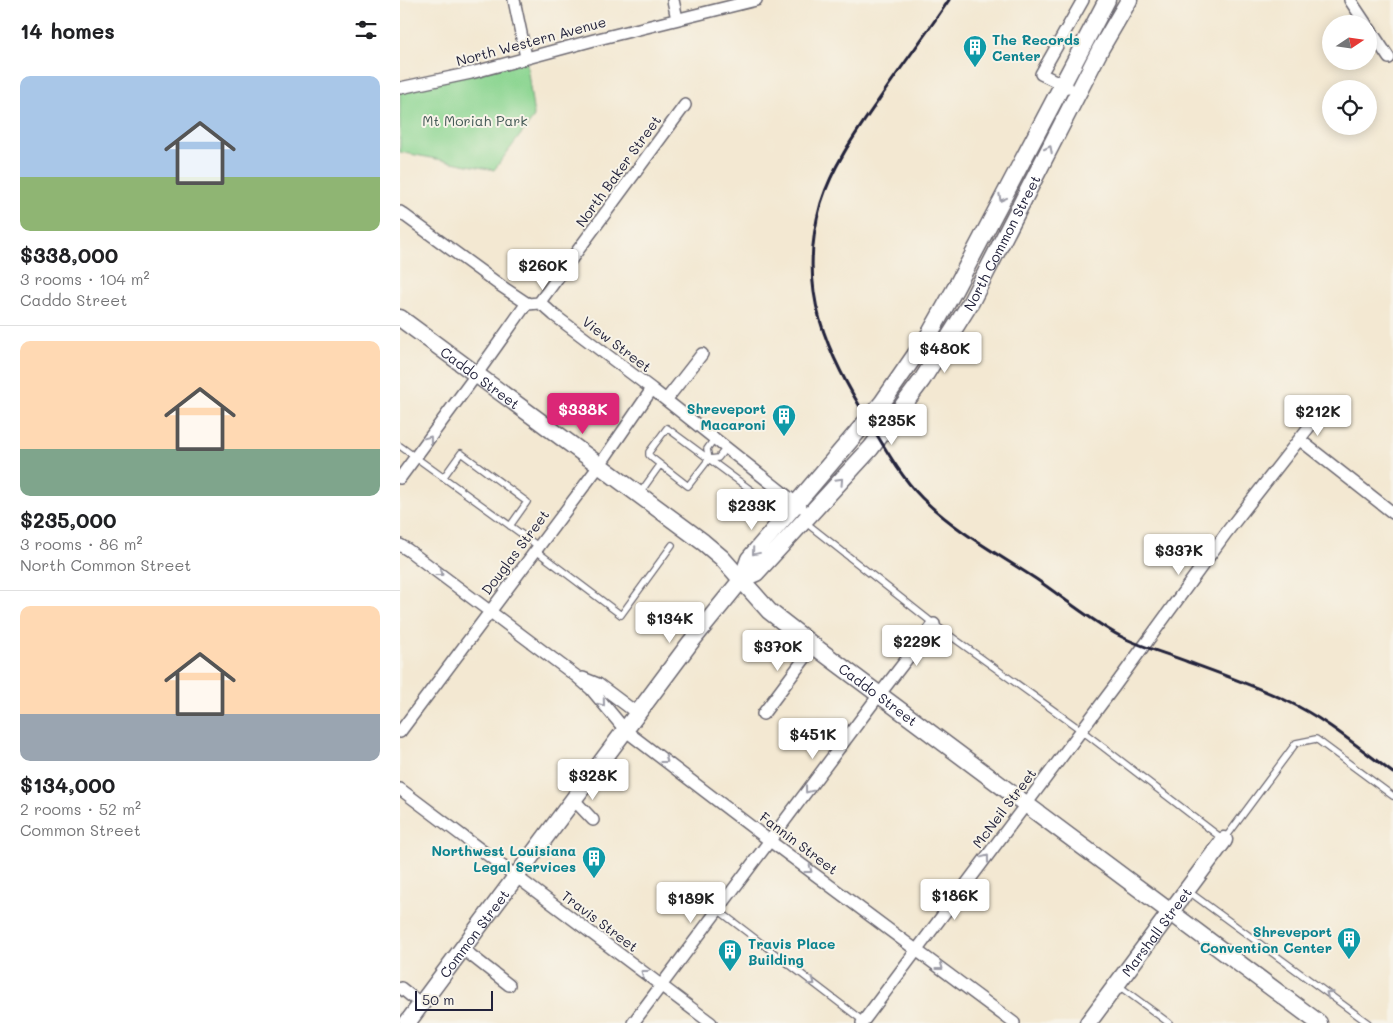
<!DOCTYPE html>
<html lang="en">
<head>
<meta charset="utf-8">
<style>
	body { margin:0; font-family:Mali,sans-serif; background:#f6f6f6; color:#202124; height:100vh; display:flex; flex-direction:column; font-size:19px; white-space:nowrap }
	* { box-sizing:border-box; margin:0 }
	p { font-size:16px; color:#757577 }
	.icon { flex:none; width:28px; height:28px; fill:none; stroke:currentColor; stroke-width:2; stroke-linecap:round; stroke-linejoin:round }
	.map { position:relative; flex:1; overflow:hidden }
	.drawer { display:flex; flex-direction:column; background:#fff; width:400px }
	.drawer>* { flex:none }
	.needle { width:32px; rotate:77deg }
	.tools { position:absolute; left:922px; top:15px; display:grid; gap:10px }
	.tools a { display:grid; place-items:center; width:55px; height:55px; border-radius:50%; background:#fff; box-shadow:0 2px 12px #0003; font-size:25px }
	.scale { position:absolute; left:15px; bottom:12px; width:78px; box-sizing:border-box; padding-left:5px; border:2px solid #22223b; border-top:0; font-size:14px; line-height:18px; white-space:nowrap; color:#22223b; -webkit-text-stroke:4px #f7f3e8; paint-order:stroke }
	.price { position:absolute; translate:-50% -42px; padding:0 11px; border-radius:5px; background:#fff; color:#222; font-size:16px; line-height:32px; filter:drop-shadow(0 1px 2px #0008) }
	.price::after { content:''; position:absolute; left:50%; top:30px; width:15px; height:11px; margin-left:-8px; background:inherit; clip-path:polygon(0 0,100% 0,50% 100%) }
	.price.on { background:#db2777; color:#fff }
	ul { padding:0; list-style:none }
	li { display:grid; align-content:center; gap:10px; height:265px; padding:0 20px }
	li+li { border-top:1px solid #e0e0e0 }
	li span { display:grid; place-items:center; height:155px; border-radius:10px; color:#555 }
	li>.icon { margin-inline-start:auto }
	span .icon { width:90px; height:90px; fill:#fffc; stroke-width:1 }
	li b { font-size:21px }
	h2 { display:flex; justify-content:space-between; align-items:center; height:60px; padding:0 20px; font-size:21px }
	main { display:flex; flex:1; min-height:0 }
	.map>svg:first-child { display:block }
	.green { fill:#8bd591; stroke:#567c66 }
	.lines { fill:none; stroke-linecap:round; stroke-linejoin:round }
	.lane-casing { stroke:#6b6770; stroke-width:8 }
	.street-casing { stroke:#6b6770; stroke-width:14 }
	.secondary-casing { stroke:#6b6770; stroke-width:19 }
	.lane { stroke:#fff; stroke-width:5.5 }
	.street { stroke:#fff; stroke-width:11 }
	.secondary { stroke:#fff; stroke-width:16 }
	.rail { stroke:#22223b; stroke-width:3 }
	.oneway { stroke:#9c9ca7 }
	.labels { text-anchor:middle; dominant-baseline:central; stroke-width:4; stroke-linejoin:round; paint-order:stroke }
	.culture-label { font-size:14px; font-weight:bold; fill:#0d838f; stroke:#f7f3e8; text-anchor:end }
	.street-label { font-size:14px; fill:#22223b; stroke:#f7f3e8 }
	.park-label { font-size:14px; fill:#425855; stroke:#f7f3e8 }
</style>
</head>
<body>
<main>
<section class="drawer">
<h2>14 homes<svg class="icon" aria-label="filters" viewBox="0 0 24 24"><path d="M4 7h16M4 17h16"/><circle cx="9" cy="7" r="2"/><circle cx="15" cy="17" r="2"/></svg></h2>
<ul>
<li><span style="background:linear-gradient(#a9c7e8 65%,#8fb573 0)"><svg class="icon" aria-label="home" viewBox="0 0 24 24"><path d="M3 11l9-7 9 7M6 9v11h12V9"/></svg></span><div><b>$338,000</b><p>3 rooms · 104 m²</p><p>Caddo Street</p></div></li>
<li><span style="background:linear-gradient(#ffd9b3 70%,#7fa58c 0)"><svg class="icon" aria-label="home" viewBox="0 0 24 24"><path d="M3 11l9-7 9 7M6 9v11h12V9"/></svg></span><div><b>$235,000</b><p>3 rooms · 86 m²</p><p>North Common Street</p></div></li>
<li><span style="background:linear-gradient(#ffd9b3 70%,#9aa5b1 0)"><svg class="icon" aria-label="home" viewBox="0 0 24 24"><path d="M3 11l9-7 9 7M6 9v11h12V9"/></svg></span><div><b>$134,000</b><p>2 rooms · 52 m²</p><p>Common Street</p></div></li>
</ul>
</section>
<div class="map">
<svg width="993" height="1023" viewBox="0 0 993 1023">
	<rect width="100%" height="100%" fill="#f7f3e8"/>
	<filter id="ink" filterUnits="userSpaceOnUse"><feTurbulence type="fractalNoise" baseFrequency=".02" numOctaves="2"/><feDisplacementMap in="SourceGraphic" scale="10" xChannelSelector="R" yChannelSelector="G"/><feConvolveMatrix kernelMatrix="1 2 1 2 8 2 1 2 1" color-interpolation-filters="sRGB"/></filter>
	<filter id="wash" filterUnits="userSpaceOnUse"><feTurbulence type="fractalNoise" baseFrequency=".0096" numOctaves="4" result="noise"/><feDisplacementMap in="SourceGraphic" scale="20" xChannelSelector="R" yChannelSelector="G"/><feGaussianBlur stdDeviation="1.12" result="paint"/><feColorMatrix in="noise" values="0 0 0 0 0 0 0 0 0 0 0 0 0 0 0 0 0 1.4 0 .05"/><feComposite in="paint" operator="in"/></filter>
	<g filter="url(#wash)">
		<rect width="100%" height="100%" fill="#f3e8d2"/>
		<path class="green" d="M126 57 134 117 94 170 0 152V89Z"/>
	</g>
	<g filter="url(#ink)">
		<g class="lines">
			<g class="lane-casing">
				<path id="lane" d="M314 439 307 449 309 459 318 458 326 448
					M0 446 138 546
					M309 459 288 486 252 458 249 455V452L267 428 355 493
					M43 478 61 453 127 502 110 526
					M240 493 260 465
					M405 522 534 624 681 730 824 840 896 743 916 739 993 796
					M135 550 221 615 272 545
					M788 891 968 1023
					M318 910 463 1021
					M719 986 769 1023"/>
			</g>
			<g class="street-casing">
				<path id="street" d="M114 0 126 57
					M273 0 277 19
					M950 0 966 24
					M969 28 989 58
					M668 87 641 74 683 0
					M0 88 71 73 194 40 356 0
					M0 212 101 286 128 304 139 303 144 306 154 315 252 389 401 507
					M139 303 285 105
					M266 400 302 354
					M900 440 993 513
					M0 478 76 375 127 303
					M0 545 8 550 176 676 191 689 226 731 370 841 614 1023
					M183 678 198 684 238 714
					M363 714 414 646
					M0 732 199 466 252 389
					M0 789 311 1023
					M174 800 193 820
					M63 949 109 985
					M1 988 21 1004
					M233 1023 479 695 534 624
					M462 1023 714 687 826 533 916 418"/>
			</g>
			<g class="secondary-casing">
				<g id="secondary">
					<path id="s1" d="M0 318 303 542 322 558 369 611 414 646 919 1023"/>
					<path id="s2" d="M342 579 356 573 471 448 522 380 571 302 701 48 729 0"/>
					<path id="s3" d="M7 1023 290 643 342 579 349 559 482 403 529 335 555 289 707 0"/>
					<path id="s4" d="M688 1023 824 840"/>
				</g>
			</g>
			<use href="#lane" class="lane"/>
			<use href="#street" class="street"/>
			<use href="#secondary" class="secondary"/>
			<path class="rail" d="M549 0C526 34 501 67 478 101 456 133 433 165 421 203 396 291 426 351 471 425 486 450 501 477 522 498 555 531 598 554 636 579 664 598 690 620 720 636 741 647 765 653 788 662 821 674 855 686 887 701 926 719 959 748 993 773"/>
		</g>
		<defs><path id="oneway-chevron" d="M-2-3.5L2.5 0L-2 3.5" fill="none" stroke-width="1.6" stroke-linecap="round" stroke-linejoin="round" transform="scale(1.25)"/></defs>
		<g class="oneway">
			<use href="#oneway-chevron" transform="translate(649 149) rotate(-63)"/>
			<use href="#oneway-chevron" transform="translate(602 198) rotate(118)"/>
			<use href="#oneway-chevron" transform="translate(29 439) rotate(-53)"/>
			<use href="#oneway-chevron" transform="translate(440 481) rotate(-47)"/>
			<use href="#oneway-chevron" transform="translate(355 552) rotate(130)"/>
			<use href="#oneway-chevron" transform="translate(40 573) rotate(37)"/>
			<use href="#oneway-chevron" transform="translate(202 703) rotate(51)"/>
			<use href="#oneway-chevron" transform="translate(265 760) rotate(37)"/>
			<use href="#oneway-chevron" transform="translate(408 790) rotate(127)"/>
			<use href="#oneway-chevron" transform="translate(586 858) rotate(-53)"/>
			<use href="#oneway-chevron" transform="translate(409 870) rotate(37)"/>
			<use href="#oneway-chevron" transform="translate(540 967) rotate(37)"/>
			<use href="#oneway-chevron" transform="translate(244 973) rotate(-143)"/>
			<use href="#oneway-chevron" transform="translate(412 982) rotate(38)"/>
			<use href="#oneway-chevron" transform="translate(929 994) rotate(-144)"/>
		</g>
	</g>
	<defs>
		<g id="building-pin" transform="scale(1.25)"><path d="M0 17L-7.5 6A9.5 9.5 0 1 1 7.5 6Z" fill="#0f9aa8" stroke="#f7f3e8"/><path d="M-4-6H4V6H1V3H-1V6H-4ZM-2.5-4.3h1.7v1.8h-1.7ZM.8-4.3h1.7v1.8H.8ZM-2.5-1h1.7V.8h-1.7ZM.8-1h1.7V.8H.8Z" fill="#fff"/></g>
	</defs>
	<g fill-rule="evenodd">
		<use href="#building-pin" x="575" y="47"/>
		<use href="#building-pin" x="384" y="416"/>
		<use href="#building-pin" x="194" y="858"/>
		<use href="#building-pin" x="949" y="939"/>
		<use href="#building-pin" x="330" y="951"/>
	</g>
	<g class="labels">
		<g class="culture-label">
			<text x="592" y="39" text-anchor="start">The Records<tspan x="592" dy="16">Center</tspan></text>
			<text x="366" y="408">Shreveport<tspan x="366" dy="16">Macaroni</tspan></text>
			<text x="176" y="850">Northwest Louisiana<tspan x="176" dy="16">Legal Services</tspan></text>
			<text x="932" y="931">Shreveport<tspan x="932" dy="16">Convention Center</tspan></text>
			<text x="348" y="943" text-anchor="start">Travis Place<tspan x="348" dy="16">Building</tspan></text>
		</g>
		<g class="street-label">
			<text transform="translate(131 41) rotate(-15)">North Western Avenue</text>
			<text transform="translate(218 171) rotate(-54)">North Baker Street</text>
			<text stroke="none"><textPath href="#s2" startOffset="429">North Common Street</textPath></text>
			<text transform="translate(217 344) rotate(37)">View Street</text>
			<text stroke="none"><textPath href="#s1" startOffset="100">Caddo Street</textPath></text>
			<text transform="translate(115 552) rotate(-53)">Douglas Street</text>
			<text stroke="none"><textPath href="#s1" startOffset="610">Caddo Street</textPath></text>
			<text transform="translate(604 808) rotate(-53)">McNeil Street</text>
			<text transform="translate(399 843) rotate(37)">Fannin Street</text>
			<text transform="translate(200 921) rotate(37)">Travis Street</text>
			<text stroke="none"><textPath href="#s4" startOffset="114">Marshall Street</textPath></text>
			<text stroke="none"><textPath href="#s3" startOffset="112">Common Street</textPath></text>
		</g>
		<g class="park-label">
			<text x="75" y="120">Mt Moriah Park</text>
		</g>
	</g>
</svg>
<div class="tools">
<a><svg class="needle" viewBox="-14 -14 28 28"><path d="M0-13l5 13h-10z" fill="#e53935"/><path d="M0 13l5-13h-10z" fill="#757577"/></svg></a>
<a><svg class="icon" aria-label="locate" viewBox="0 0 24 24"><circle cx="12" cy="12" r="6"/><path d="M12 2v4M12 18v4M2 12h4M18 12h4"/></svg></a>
</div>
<div class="scale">50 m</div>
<b class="price" style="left:143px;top:291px">$260K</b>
<b class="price" style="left:545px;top:374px">$480K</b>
<b class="price on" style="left:183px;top:435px">$338K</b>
<b class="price" style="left:918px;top:437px">$212K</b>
<b class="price" style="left:492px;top:446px">$235K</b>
<b class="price" style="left:352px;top:531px">$233K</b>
<b class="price" style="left:779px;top:576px">$337K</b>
<b class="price" style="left:270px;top:644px">$134K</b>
<b class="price" style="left:517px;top:667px">$229K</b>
<b class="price" style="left:378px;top:672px">$370K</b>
<b class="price" style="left:413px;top:760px">$451K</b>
<b class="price" style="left:193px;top:801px">$328K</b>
<b class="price" style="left:555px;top:921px">$186K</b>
<b class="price" style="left:291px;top:924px">$189K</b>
</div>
</main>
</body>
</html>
